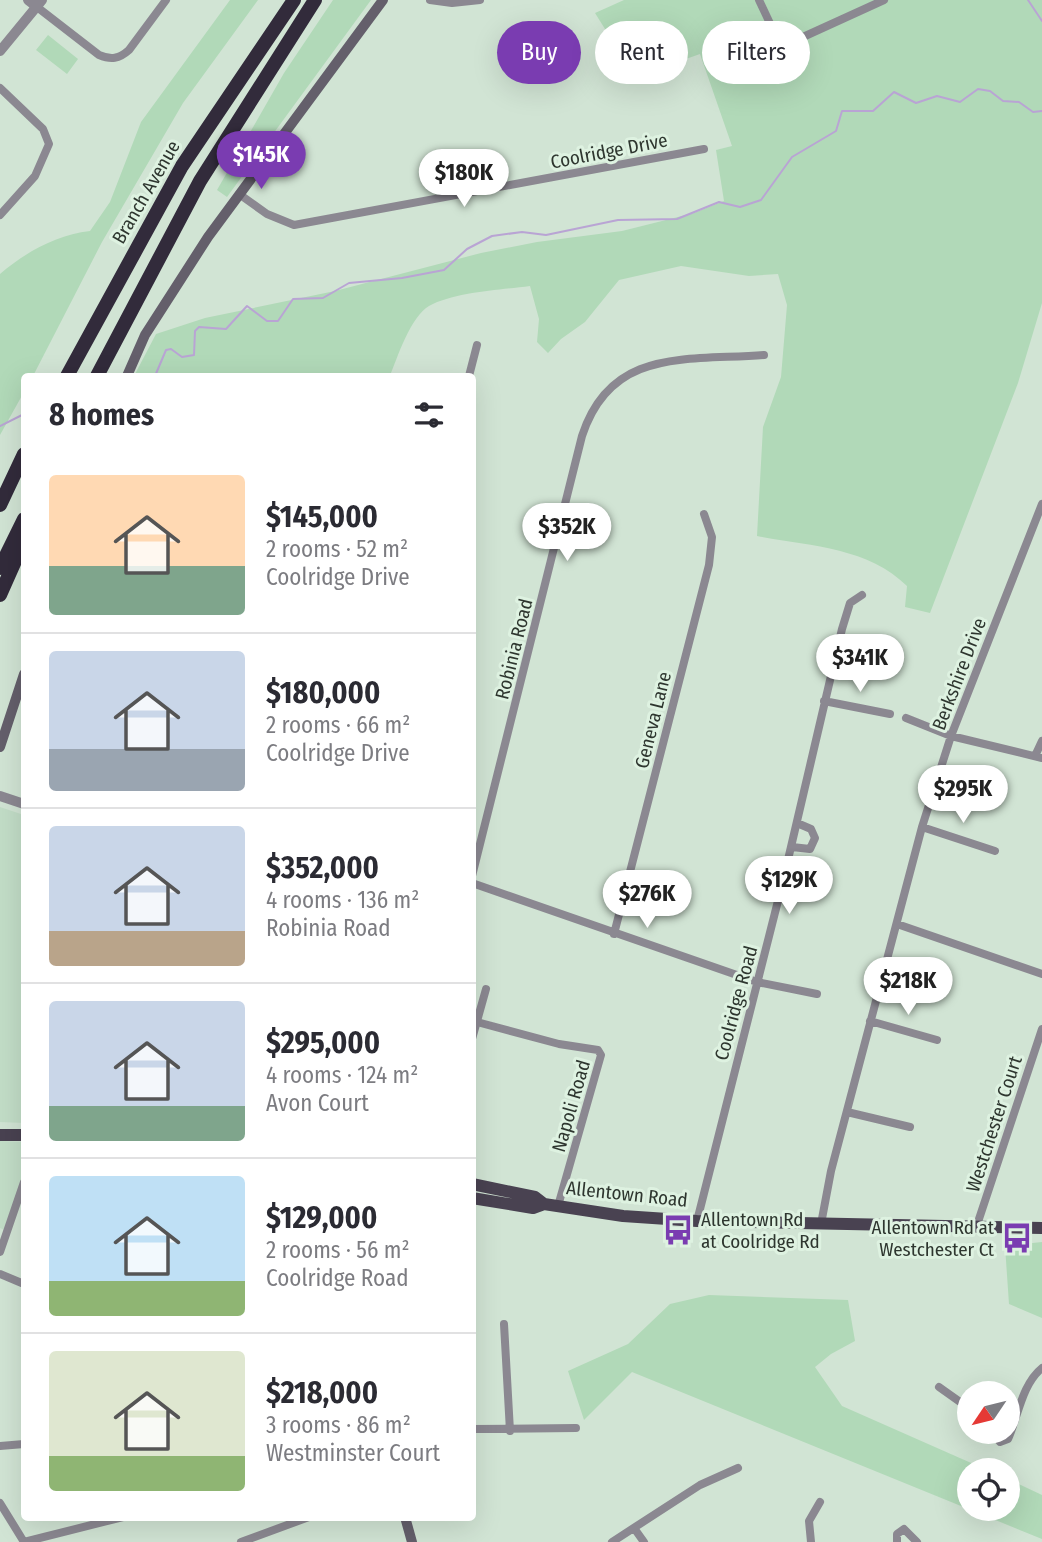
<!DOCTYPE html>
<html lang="en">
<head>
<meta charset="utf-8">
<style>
	body { margin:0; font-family:"Fira Sans Condensed",sans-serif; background:#f7f7f7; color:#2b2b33; height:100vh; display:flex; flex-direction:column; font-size:26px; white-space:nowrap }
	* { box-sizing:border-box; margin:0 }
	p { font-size:23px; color:#7c7c81 }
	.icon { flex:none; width:38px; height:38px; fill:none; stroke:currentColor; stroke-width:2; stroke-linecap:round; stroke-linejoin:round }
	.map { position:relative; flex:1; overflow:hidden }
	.details { position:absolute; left:21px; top:373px; width:455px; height:1148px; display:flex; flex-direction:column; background:#fff; border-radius:7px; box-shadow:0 7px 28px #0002 }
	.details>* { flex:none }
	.top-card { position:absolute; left:497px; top:21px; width:439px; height:63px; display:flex; gap:14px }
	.needle { width:46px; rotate:235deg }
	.buttons { position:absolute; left:957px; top:1381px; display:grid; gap:14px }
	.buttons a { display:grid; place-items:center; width:63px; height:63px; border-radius:50%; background:#fff; box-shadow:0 7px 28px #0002; font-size:35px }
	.price { position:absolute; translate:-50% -60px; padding:0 16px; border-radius:24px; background:#fff; color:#222; font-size:23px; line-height:46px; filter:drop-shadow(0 2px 4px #0008) }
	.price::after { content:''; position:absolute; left:50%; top:42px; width:21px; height:16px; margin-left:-10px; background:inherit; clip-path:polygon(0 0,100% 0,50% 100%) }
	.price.on { background:#7a3cb1; color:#fff }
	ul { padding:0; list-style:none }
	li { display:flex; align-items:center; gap:21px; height:175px; padding:0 28px }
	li+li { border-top:2px solid #e1e1e2 }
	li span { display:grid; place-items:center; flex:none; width:196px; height:140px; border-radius:7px; color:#555 }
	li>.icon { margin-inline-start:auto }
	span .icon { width:84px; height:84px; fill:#fffc; stroke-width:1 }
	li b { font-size:30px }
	h2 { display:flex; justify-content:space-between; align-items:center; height:84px; padding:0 28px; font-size:30px }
	.chip { padding:0 24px; border-radius:32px; background:#fff; box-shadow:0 7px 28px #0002; font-size:24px; line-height:63px }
	.chip.on { background:#7a3cb1; color:#fff }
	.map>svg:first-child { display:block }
	.built { fill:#c2ddc7 }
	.green { fill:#b1d9b8 }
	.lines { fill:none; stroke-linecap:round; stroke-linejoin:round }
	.stream { stroke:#b9a4d4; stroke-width:2 }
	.minor { stroke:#8b8891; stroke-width:8 }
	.tertiary { stroke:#8b8891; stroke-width:10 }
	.secondary { stroke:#645f6b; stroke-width:10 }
	.primary { stroke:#494251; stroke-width:12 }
	.motorway { stroke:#322b3b; stroke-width:14 }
	.labels { text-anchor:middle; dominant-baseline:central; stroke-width:6; stroke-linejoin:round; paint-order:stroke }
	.street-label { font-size:19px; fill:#2e362f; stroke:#def2e1 }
	.poi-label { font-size:19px; fill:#2e362f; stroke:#def2e1; text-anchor:start }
</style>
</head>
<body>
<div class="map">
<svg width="1042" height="1542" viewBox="0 0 1042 1542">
	<rect width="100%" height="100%" fill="#d1e4d4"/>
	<path class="built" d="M0 807 24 815V1123L0 1122Z
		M0 1141 24 1142V1174L5 1230 0 1228Z"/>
	<path class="green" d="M230 0H258L183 103 102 242 33 376H24V392L0 435V274C26 252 56 235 90 231L110 202 141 122Z
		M333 0H371L227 197 217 190 284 73Z
		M624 0H1042V303L1018 383 930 613 905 607 907 586C868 547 809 546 757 536L763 427 781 377 787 305 778 274 749 276 681 266 619 280 585 322 561 339 548 353 537 342 539 319 530 286C500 290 455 292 429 306 411 316 397 358 390 376H134L156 334 205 318 335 291 481 253 537 242 622 231 694 213 724 201 716 150 732 146 700 54 635 77 595 13Z
		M48 35 78 59 67 74 36 50Z
		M1042 1242V1318L1009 1304 1005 1246Z
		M709 1295 848 1300 855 1341 831 1354 815 1367 842 1406 987 1470H970V1508H1008V1479L1042 1495V1539L632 1372 584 1420 568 1371 628 1344 670 1304Z"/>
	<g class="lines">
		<path class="stream" d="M1028 0 1042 21
			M155 376 166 350 171 349 182 357 194 355 195 331 199 327 226 329 247 306 267 321H278L293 299 323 298 349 283 402 278 444 270 467 249 492 236 522 232 546 235 618 220 677 219 719 202 740 207 761 200 792 157 836 131 842 111H873L894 92 916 103 937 96 960 102 978 89 990 91 1003 101 1019 102 1033 112 1042 111
			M0 426 24 414"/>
		<path class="minor" d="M430 0 452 3 480 0
			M759 0 781 47 884 0
			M37 7 99 55C111 60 119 59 129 50L166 0
			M0 88 43 129 49 144 35 176 0 215
			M239 194 267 214 294 225 704 149
			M469 376 477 345
			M824 701 890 714
			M906 718 951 736 1042 758
			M1035 756 1042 741
			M922 827 995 851
			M792 847 810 849 815 838 811 829 797 823
			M472 876 582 436C611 347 687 361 764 355
			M472 883 757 982 817 994
			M897 924 1042 974
			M614 934 709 565 712 537 704 514
			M870 1021 937 1040
			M477 1022 559 1044 598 1050 601 1055 558 1206
			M472 1039 486 989
			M847 1112 910 1127
			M697 1221 783 881 842 629 850 603 862 595
			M821 1224 831 1171 922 827 951 736 1042 504
			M976 1228 1042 1029
			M0 1252 24 1182
			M0 1274 24 1284
			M504 1324 510 1431
			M939 1387 970 1409
			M472 1429 576 1428
			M992 1432 1000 1442 1008 1439C1018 1417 1022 1384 1042 1368
			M0 1446 24 1444
			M0 1503 24 1542
			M634 1528 644 1542
			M24 1542 123 1517
			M241 1542 309 1517
			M612 1542 700 1485 738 1468
			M811 1542 809 1521 820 1502
			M897 1542V1534L904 1529 917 1542"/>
		<path class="tertiary" d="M28 0 37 7
			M0 51 42 0
			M0 796 24 804"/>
		<path class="secondary" d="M127 376 145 335 208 237 383 0
			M0 747 24 674
			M405 1517 412 1542"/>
		<path class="primary" d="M0 1135H24
			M472 1184 535 1197 544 1204 623 1216 697 1221 1042 1228
			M472 1198 533 1208 544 1204"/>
		<path class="motorway" d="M67 376 182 166 294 0
			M97 376 200 181 315 0
			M0 505 24 454
			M0 568 24 519
			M0 595 24 541"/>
	</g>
	<defs>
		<g id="bus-bare" transform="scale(2.415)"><path d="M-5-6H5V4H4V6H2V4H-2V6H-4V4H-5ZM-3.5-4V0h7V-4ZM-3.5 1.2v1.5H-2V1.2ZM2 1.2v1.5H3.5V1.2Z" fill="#7a3cb1" stroke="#def2e1" stroke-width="2.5" paint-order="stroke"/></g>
	</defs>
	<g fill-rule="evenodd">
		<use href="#bus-bare" x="678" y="1230"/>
		<use href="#bus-bare" x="1017" y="1238"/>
	</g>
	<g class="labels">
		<g class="street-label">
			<text transform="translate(609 151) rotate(-11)">Coolridge Drive</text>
			<text transform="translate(146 192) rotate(-60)">Branch Avenue</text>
			<text transform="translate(514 649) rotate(-76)">Robinia Road</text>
			<text transform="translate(959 674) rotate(-69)">Berkshire Drive</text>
			<text transform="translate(653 720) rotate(-76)">Geneva Lane</text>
			<text transform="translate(736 1003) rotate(-75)">Coolridge Road</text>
			<text transform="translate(571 1106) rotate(-74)">Napoli Road</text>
			<text transform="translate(994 1124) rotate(-72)">Westchester Court</text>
			<text transform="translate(627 1194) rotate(6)">Allentown Road</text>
		</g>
		<g class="poi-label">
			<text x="701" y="1219">Allentown Rd<tspan x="701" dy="22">at Coolridge Rd</tspan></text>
			<text x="994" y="1227" text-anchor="end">Allentown Rd at<tspan x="994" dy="22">Westchester Ct</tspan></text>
		</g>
	</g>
</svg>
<div class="buttons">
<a><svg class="needle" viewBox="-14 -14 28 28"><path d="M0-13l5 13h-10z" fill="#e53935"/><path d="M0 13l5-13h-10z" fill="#7c7c81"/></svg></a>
<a><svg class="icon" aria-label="locate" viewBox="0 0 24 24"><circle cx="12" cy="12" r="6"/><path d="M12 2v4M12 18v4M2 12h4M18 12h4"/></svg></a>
</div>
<b class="price on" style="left:261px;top:191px">$145K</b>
<b class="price" style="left:464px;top:209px">$180K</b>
<b class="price" style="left:567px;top:563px">$352K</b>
<b class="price" style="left:860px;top:694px">$341K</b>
<b class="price" style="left:963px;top:825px">$295K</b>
<b class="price" style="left:789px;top:916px">$129K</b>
<b class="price" style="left:647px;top:930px">$276K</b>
<b class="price" style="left:908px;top:1017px">$218K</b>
<div class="top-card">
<a class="chip on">Buy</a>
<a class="chip">Rent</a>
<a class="chip">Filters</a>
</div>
<section class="details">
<h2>8 homes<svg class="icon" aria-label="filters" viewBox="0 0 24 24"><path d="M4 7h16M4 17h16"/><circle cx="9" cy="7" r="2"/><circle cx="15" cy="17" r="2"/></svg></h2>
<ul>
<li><span style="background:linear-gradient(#ffd9b3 65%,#7fa58c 0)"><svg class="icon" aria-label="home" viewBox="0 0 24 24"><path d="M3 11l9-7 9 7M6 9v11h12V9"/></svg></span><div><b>$145,000</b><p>2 rooms · 52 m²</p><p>Coolridge Drive</p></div></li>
<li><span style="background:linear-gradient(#c9d6e8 70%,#9aa5b1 0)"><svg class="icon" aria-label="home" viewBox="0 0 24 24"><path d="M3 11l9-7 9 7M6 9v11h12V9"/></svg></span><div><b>$180,000</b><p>2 rooms · 66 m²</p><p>Coolridge Drive</p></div></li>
<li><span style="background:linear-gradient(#c9d6e8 75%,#b9a48a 0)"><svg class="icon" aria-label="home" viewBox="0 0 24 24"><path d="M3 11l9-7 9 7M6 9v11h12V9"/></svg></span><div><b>$352,000</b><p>4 rooms · 136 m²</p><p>Robinia Road</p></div></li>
<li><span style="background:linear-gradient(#c9d6e8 75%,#7fa58c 0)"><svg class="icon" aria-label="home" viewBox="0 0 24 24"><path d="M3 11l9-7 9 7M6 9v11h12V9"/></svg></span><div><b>$295,000</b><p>4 rooms · 124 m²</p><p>Avon Court</p></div></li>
<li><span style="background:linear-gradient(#bfe0f5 75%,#8fb573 0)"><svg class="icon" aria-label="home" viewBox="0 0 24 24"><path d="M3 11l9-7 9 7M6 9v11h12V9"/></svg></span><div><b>$129,000</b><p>2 rooms · 56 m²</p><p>Coolridge Road</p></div></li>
<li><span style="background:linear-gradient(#dfe7d0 75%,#8fb573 0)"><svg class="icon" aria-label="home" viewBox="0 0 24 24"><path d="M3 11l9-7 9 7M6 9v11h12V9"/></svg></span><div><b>$218,000</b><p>3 rooms · 86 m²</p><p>Westminster Court</p></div></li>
</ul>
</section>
</div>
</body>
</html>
